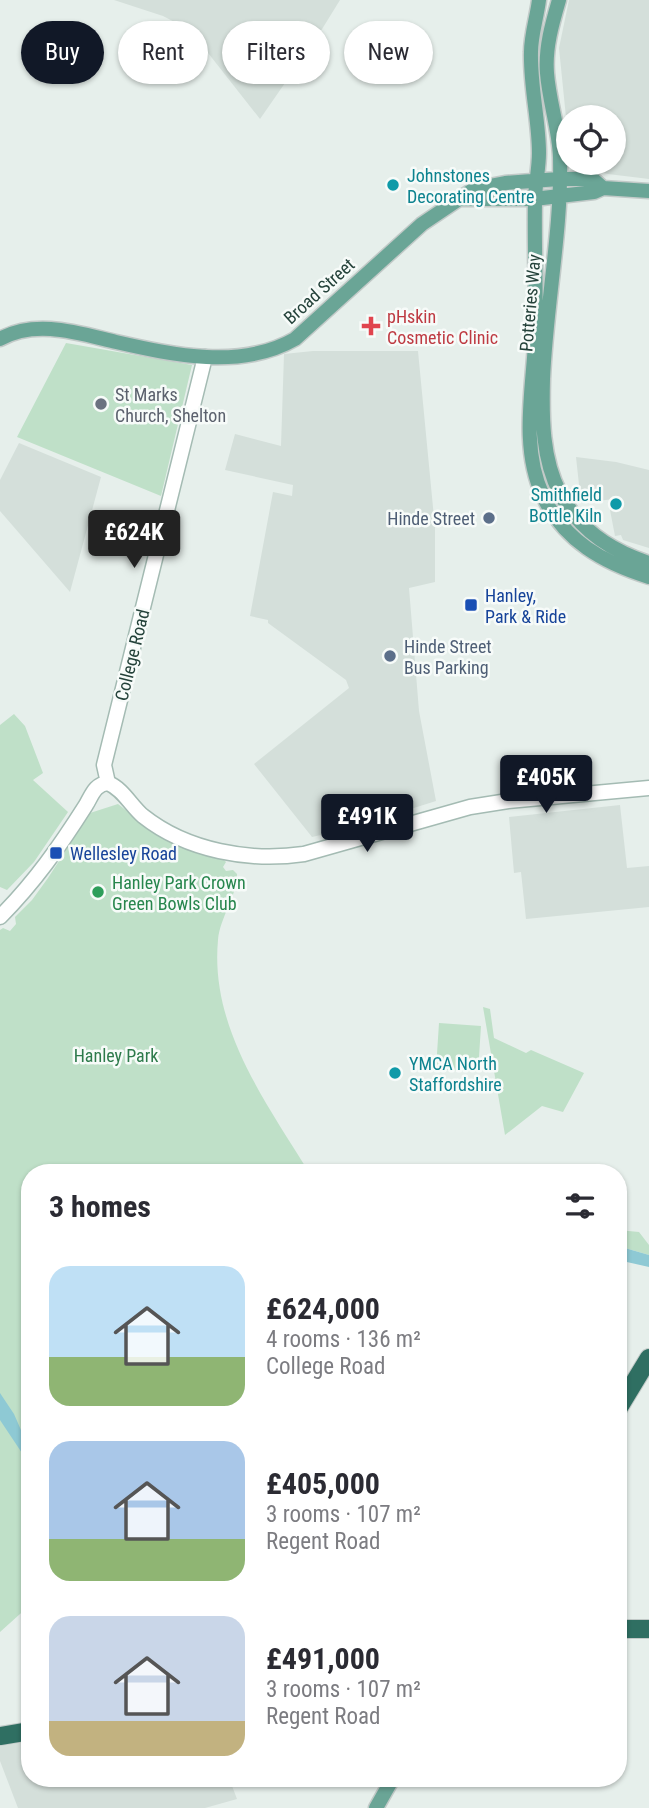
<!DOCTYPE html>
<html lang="en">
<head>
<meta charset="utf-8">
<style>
	body { margin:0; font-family:"Roboto Condensed",sans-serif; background:#f2f2f3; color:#2b2b33; height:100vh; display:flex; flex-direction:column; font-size:26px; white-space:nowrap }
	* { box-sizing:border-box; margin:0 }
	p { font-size:23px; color:#7c7c81 }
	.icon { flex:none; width:38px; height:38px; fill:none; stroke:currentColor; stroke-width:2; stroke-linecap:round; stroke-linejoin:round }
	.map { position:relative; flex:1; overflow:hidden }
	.drawer { position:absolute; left:21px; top:1164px; width:606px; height:623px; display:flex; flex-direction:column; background:#fff; border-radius:28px; box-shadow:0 2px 5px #0004 }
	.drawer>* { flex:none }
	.banner { position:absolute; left:21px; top:21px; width:607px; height:63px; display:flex; gap:14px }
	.controls { position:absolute; left:556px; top:105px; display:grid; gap:14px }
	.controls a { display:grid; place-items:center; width:70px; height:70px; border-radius:50%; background:#fff; box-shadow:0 2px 5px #0004; font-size:35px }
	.price { position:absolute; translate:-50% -60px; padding:0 16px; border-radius:7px; background:#111827; color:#fff; font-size:23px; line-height:46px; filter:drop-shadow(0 2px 4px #0008) }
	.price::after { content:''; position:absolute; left:50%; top:42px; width:21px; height:16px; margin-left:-10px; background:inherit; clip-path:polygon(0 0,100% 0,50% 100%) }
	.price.current { background:#222; color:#fff }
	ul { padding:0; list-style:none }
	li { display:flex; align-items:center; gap:21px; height:175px; padding:0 28px }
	li span { display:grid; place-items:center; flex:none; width:196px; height:140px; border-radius:21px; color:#555 }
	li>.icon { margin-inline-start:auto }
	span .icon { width:84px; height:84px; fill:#fffc; stroke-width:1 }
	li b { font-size:30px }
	h2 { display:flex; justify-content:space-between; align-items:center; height:84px; padding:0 28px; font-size:30px }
	.chip { padding:0 24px; border-radius:32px; background:#fff; box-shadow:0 2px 5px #0004; font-size:24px; line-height:63px }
	.chip.current { background:#111827; color:#fff }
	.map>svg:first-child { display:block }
	.built { fill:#d4dfda }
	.green { fill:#bfe0c8 }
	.water { fill:#8ec9d4 }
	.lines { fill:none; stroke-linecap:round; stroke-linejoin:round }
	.secondary-casing { stroke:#a4bbb3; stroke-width:17 }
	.primary-casing { stroke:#c2cac8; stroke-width:17 }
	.highway-casing { stroke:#c2cac8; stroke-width:20 }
	.secondary { stroke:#fff; stroke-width:14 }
	.primary { stroke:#6aa596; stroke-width:14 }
	.highway { stroke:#2f6f62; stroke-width:18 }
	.culture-dot { fill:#0f9aa8; stroke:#f7fbf9; stroke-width:2.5 }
	.health-dot { fill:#e0444e; stroke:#f7fbf9; stroke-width:2.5 }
	.worship-dot { fill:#6b7280; stroke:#f7fbf9; stroke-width:2.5 }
	.service-dot { fill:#5c6f8a; stroke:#f7fbf9; stroke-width:2.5 }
	.transit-dot { fill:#1a4fb4; stroke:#f7fbf9; stroke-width:2.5 }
	.leisure-dot { fill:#2e9e5b; stroke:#f7fbf9; stroke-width:2.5 }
	.labels { text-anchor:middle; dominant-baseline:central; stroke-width:5; stroke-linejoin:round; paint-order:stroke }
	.culture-label { font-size:18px; fill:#0d838f; stroke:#f7fbf9; text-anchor:start }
	.street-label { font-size:18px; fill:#24423a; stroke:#f7fbf9 }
	.health-label { font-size:18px; fill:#be3a42; stroke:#f7fbf9; text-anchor:start }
	.worship-label { font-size:18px; fill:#5b616d; stroke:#f7fbf9; text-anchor:start }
	.service-label { font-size:18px; fill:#4e5e75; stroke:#f7fbf9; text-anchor:end }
	.transit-label { font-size:18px; fill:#164399; stroke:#f7fbf9; text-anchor:start }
	.leisure-label { font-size:18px; fill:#27864d; stroke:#f7fbf9; text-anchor:start }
	.park-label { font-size:18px; fill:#2d7a4b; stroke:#f7fbf9 }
</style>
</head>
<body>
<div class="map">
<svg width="649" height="1808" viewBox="0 0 649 1808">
	<rect width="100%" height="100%" fill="#e6efeb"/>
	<path class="built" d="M114 0H340L319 34 260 119 201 44 184 27 163 16Z
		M569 0H649V179L608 174 580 167 575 163H614V117H569V147L559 48Z
		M313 351H418L435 528V582L409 588 419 711 436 801 347 829 312 837 254 764 349 688 346 680 268 623V620L250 616 273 492 292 496 293 485 225 470 235 434 281 446 284 354Z
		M19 443 101 477 70 592 0 511V480Z
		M576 457 616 462 649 470V548L623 540 621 535 615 536 610 510 613 509 611 505 614 499 581 503Z
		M620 805 627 868 649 866V907L526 919 521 872 514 873 509 817Z
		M30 1739V1778H229L237 1799 205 1808H18L0 1761V1746Z"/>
	<path class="green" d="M66 343 192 365 161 496 17 437Z
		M14 714 25 726 43 773 33 780 68 812 34 862 7 890 0 887V725Z
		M118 804 159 836 179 846 224 860 226 862 223 867 226 871 233 870 237 874C237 897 220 917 218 940 210 1025 263 1098 305 1166L303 1172H30V1605L0 1632V930L3 928 10 931 16 924 15 917 32 900 48 878 90 813Z
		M483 1007 490 1009 494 1038 526 1053 531 1050 584 1073 563 1112 542 1106 505 1135Z
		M439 1023 481 1026 478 1072 436 1069Z
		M618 1230 639 1232 649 1245V1255L618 1246Z"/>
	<path class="water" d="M618 1246 649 1255V1267L618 1260Z
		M0 1393 14 1414 24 1437 30 1444V1465L0 1420Z"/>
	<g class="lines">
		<g class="secondary-casing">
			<path id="secondary" d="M108 783C123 789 131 806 143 816 187 851 250 862 304 854L470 807 508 801 649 788
				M108 783 104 765 205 357
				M0 917C34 883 60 846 86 805 92 795 95 784 108 783"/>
		</g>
		<g class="primary-casing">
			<path id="primary" d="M539 0C537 17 531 35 531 52 530 86 539 120 539 153 539 169 535 185 535 201 534 248 537 296 535 344 532 394 521 449 543 496 564 541 604 563 649 577
				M559 0C552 24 545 48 547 73 549 101 559 129 560 157 562 229 546 305 543 379 542 417 542 459 560 493 578 529 612 551 649 563
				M461 199H534L594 192 603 188 649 191
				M0 339C36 319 78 333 116 342 173 355 241 370 295 339L422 224 474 189 505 183 559 179H588L595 181 603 188
				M376 1808 393 1778"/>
		</g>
		<g class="highway-casing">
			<path id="highway" d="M618 1409 649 1358
				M618 1629H649
				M0 1736 30 1731"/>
		</g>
		<use href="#secondary" class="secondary"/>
		<use href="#primary" class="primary"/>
		<use href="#highway" class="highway"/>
	</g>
	<g class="culture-dot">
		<circle cx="393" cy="185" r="7"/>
		<circle cx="616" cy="504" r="7"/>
		<circle cx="395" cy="1073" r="7"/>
	</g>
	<path class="health-dot" d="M367.5 315.5h7v7h7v7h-7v7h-7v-7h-7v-7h7z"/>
	<circle class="worship-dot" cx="101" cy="404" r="7"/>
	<g class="service-dot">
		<circle cx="489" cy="518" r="7"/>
		<circle cx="390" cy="656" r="7"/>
	</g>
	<g class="transit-dot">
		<rect x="464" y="598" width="14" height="14" rx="3.5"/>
		<rect x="49" y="846" width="14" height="14" rx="3.5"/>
	</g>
	<circle class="leisure-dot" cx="98" cy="892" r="7"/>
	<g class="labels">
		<g class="culture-label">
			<text x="407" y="175">Johnstones<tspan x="407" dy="21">Decorating Centre</tspan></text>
			<text x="602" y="494" text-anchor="end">Smithfield<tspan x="602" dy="21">Bottle Kiln</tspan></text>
			<text x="409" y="1063">YMCA North<tspan x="409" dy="21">Staffordshire</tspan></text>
		</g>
		<g class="street-label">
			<text transform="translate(319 291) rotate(-42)">Broad Street</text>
			<text transform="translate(530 303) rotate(-85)">Potteries Way</text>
			<text transform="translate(132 655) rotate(-76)">College Road</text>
		</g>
		<g class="health-label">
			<text x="387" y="316">pHskin<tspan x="387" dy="21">Cosmetic Clinic</tspan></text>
		</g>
		<g class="worship-label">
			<text x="115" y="394">St Marks<tspan x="115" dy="21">Church, Shelton</tspan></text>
		</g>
		<g class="service-label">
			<text x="475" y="518">Hinde Street</text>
			<text x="404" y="646" text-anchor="start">Hinde Street<tspan x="404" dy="21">Bus Parking</tspan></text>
		</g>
		<g class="transit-label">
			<text x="485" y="595">Hanley,<tspan x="485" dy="21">Park &amp; Ride</tspan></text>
			<text x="70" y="853">Wellesley Road</text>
		</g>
		<g class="leisure-label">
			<text x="112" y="882">Hanley Park Crown<tspan x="112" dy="21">Green Bowls Club</tspan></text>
		</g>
		<g class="park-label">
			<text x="116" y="1055">Hanley Park</text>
		</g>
	</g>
</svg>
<div class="controls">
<a><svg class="icon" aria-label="locate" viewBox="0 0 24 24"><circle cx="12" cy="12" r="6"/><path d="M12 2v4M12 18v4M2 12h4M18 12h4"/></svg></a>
</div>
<b class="price current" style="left:134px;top:570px">£624K</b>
<b class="price" style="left:546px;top:815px">£405K</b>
<b class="price" style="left:367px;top:854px">£491K</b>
<div class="banner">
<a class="chip current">Buy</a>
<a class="chip">Rent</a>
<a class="chip">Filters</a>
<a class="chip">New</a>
</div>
<section class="drawer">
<h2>3 homes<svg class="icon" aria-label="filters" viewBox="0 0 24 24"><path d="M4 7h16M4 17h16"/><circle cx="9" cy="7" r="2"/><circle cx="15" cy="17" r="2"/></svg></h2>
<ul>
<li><span style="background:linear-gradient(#bfe0f5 65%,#8fb573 0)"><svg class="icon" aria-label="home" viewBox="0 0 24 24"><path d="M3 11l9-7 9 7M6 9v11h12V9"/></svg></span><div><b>£624,000</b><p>4 rooms · 136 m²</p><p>College Road</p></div></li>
<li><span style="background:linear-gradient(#a9c7e8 70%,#8fb573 0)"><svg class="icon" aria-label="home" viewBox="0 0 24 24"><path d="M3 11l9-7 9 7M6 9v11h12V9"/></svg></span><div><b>£405,000</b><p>3 rooms · 107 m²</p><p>Regent Road</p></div></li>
<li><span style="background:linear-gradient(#c9d6e8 75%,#c2b280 0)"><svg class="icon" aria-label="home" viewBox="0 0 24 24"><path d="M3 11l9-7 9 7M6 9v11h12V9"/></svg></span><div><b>£491,000</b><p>3 rooms · 107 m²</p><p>Regent Road</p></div></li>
</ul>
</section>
</div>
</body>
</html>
